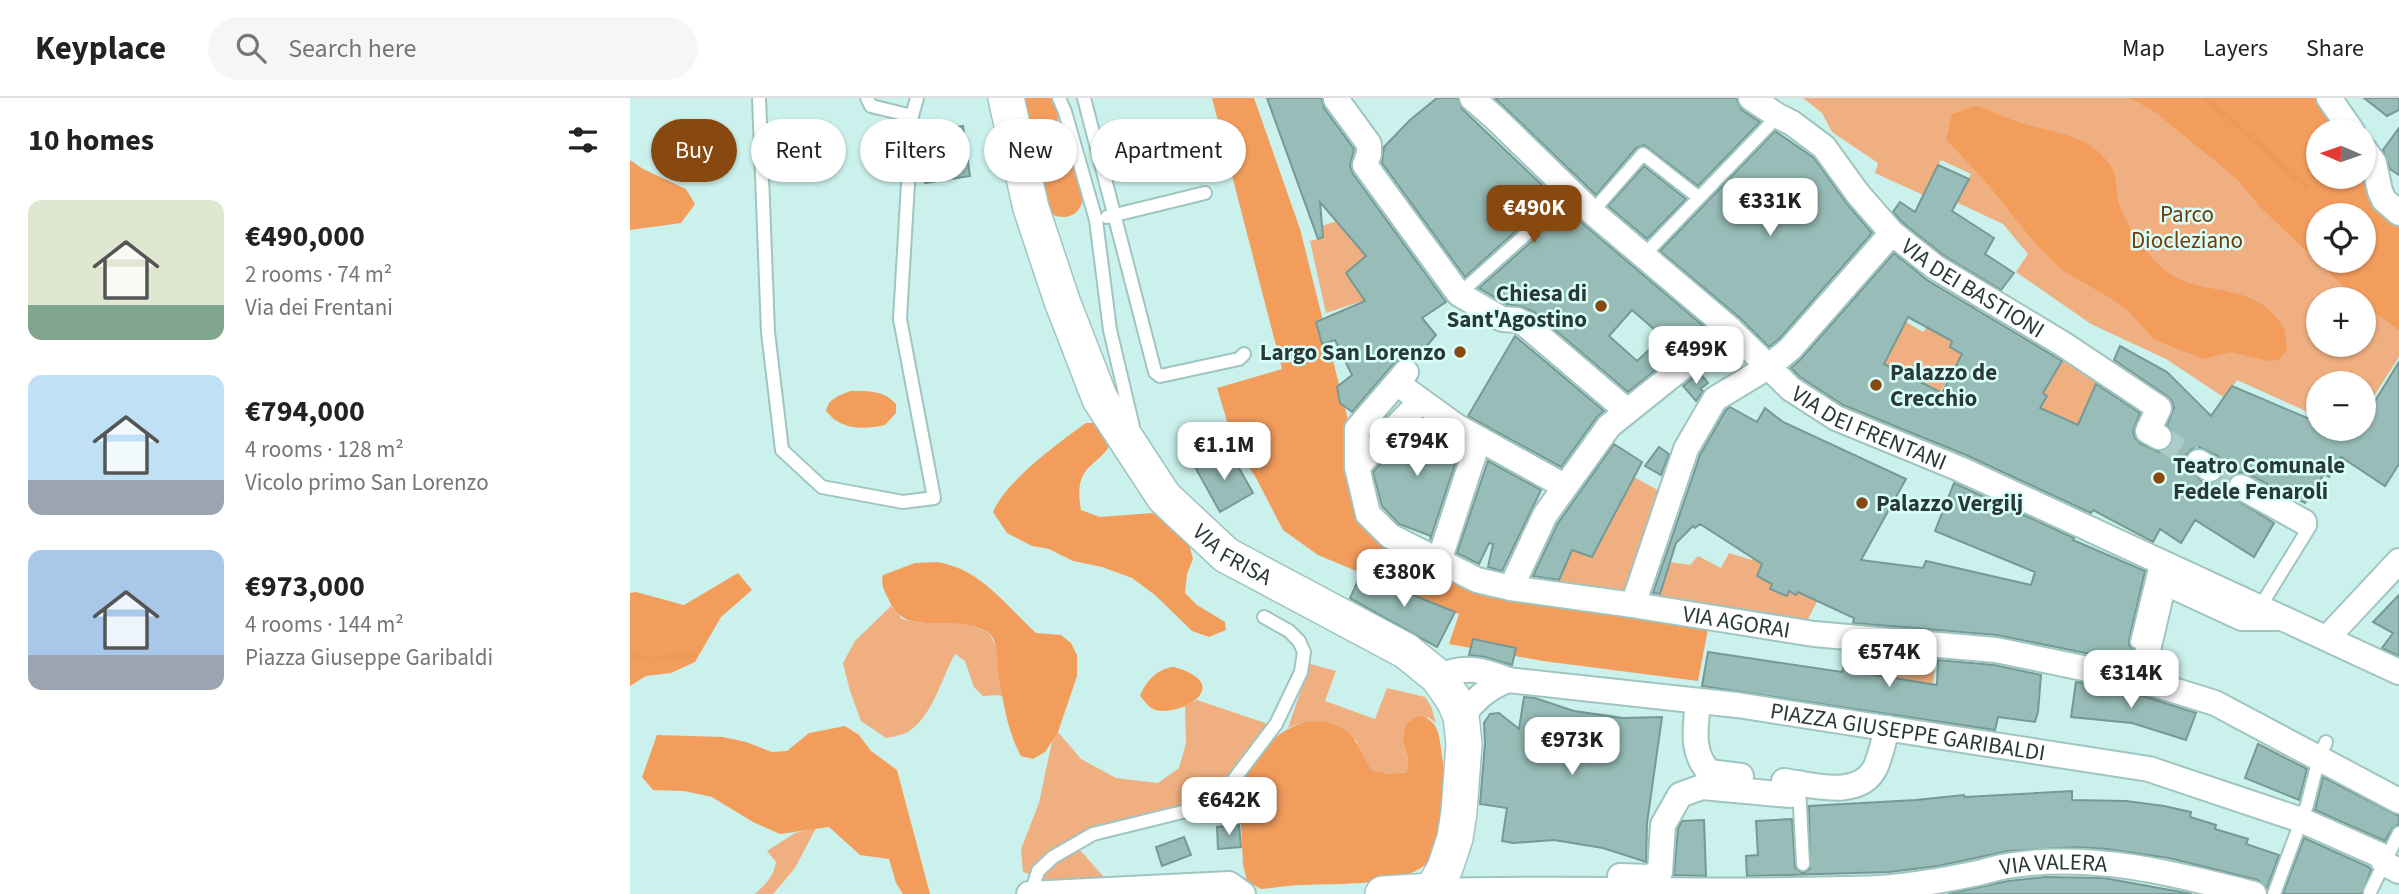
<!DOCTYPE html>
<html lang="en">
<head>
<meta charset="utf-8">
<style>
	body { margin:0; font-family:"Source Sans 3",sans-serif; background:#f6f6f6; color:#222; height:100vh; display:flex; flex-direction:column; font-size:26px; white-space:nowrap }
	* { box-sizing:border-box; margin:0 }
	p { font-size:23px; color:#767676 }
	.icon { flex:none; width:38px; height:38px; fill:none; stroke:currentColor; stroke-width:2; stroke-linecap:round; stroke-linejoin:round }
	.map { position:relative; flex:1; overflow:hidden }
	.side { display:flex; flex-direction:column; background:#fff; width:630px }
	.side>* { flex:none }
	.banner { position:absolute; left:21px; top:21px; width:665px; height:63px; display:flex; gap:14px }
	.needle { width:46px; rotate:272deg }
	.buttons { position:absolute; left:1676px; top:21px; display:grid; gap:14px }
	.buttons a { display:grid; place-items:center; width:70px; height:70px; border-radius:50%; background:#fff; box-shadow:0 2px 5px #0004; font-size:35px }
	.price { position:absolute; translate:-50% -60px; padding:0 16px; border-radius:14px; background:#fff; color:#222; font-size:23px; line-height:46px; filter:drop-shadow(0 2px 4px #0008) }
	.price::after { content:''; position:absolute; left:50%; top:42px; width:21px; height:16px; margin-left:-10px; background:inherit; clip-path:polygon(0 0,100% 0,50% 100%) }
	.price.selected { background:#884910; color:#fff }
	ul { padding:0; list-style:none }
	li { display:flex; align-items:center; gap:21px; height:175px; padding:0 28px }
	li span { display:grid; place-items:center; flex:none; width:196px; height:140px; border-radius:14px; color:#555 }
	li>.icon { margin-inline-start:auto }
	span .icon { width:84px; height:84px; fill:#fffc; stroke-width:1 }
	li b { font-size:30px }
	h2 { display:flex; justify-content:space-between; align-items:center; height:84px; padding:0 28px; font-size:30px }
	.tag { padding:0 24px; border-radius:32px; background:#fff; box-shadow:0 2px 5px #0004; font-size:24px; line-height:63px }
	.tag.selected { background:#884910; color:#fff }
	header { display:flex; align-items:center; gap:42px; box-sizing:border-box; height:98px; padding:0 35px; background:#fff; border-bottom:2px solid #e0e0e0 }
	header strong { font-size:33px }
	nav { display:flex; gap:38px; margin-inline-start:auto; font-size:24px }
	.search { width:490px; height:63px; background:#f6f6f6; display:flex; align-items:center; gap:18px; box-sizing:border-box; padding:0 24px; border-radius:38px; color:#767676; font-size:26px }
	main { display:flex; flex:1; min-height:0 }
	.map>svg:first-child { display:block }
	.green { fill:#efaf81; fill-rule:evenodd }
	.forest { fill:#f39d5d; fill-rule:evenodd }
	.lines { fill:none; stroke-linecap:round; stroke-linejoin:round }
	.stream { stroke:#ee9958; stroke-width:6 }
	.building { fill:#98bdb8; stroke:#769995; stroke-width:2; fill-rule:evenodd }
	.street-tunnel { stroke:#abccc8; stroke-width:24; stroke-dasharray:24 12; stroke-linecap:butt }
	.lane-casing { stroke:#a0c5c0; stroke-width:16 }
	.street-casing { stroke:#a0c5c0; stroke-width:28 }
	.secondary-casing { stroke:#a0c5c0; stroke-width:38 }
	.lane { stroke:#fff; stroke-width:12 }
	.street { stroke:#fff; stroke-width:24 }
	.secondary { stroke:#fff; stroke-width:35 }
	.poi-dot { fill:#884910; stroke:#d8fffa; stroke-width:2.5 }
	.labels { text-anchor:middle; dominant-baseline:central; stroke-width:5; stroke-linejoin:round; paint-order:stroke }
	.park-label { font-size:23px; fill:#713b08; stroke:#d8fffa }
	.street-label { font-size:23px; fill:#2a3937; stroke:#d8fffa }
	.poi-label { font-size:23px; font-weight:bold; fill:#2a3937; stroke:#d8fffa; text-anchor:start }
</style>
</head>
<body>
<header>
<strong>Keyplace</strong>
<div class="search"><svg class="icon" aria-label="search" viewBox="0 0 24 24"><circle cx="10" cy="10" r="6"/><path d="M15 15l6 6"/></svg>Search here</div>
<nav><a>Map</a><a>Layers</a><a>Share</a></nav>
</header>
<main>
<section class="side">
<h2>10 homes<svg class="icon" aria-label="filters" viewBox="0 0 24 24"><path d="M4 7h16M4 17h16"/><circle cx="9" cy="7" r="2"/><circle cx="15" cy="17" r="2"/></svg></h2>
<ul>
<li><span style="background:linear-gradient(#dfe7d0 75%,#7fa58c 0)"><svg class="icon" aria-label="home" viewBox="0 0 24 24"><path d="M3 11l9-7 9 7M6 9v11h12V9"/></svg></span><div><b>€490,000</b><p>2 rooms · 74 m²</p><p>Via dei Frentani</p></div></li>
<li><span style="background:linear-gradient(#bfe0f5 75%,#9aa5b1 0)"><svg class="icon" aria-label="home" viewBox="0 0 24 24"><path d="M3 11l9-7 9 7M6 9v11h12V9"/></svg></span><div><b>€794,000</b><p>4 rooms · 128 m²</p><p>Vicolo primo San Lorenzo</p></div></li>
<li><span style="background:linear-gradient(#a9c7e8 75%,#9aa5b1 0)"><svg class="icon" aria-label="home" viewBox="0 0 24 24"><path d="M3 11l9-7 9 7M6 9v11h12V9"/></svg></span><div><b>€973,000</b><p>4 rooms · 144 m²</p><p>Piazza Giuseppe Garibaldi</p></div></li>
</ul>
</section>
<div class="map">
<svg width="1769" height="796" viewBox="0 0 1769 796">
	<rect width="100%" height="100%" fill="#cbf1ec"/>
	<path class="green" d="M1173 0H1690L1689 79H1734L1769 124V259L1734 313V285H1689V319L1607 282 1595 300 1536 261 1461 226 1386 174 1398 156 1373 126 1326 104 1341 76 1311 62 1293 97 1245 75 1248 65 1202 34 1192 15ZM1689 117H1734V163H1689ZM1689 201H1734V247H1689Z
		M707 123 736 158 716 175 735 202 696 215 680 143 693 140 692 128Z
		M1339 203 1348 209 1336 229 1332 228 1320 248 1333 256 1310 294 1254 266 1276 224 1293 234 1297 229 1322 232Z
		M1432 262 1468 281 1444 336 1410 310 1417 298 1413 295Z
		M1004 379 1033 395 1000 500 928 485 942 452 962 459Z
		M1142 421 1133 463 1127 477 1142 486 1140 491 1156 498 1159 493 1166 496 1184 460 1204 470 1175 527 1113 520 1030 499 1040 464 1060 467 1068 458 1091 470 1099 455 1122 462Z
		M261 508 272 521 290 525 316 523 339 526 359 535 366 549 373 599 368 597 353 598 344 589 335 563 325 556C311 581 303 618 278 634 272 637 263 639 256 640L231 623 220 593 213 565 225 543Z
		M1217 544 1307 551 1303 586 1231 575 1232 567 1215 564Z
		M680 566 706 573 695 603 745 621 757 590 795 599 801 608 806 625 798 619 773 644 778 660 777 674 759 676 742 674 733 660 726 642 668 626 658 630Z
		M567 602 641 627 584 698 563 709 442 743 479 785 441 790 393 774 391 751 409 705 422 643 428 634 451 661 486 680 528 685 549 670 556 645 555 608Z
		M186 730 165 770 143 796H125C135 787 144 778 146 764L137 753 165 735Z"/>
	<path class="forest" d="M385 0H430C429 7 427 15 428 22 433 43 456 80 453 100 450 123 427 123 413 111Z
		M582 0H624L670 131 720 330 726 399 774 457 1078 531 1068 583 913 563 819 546 829 516 688 457 653 432 626 380 604 346 587 290 652 271Z
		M1500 0H1690L1711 33H1689V79H1734V72L1769 124V232L1734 208V201H1727L1715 190 1629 108 1606 80 1525 14ZM1689 117H1734V163H1689Z
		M1346 8C1362 13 1376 20 1391 25 1424 35 1459 36 1481 68 1488 79 1485 97 1490 109 1498 131 1522 165 1542 177 1573 197 1619 186 1645 218 1647 222 1653 226 1654 231 1656 237 1656 246 1657 252L1649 262 1639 263 1600 254 1573 261 1525 242 1499 214 1480 200 1432 172 1404 144 1361 90 1316 41 1322 16Z
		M0 62 13 71 56 91 65 106 51 125 0 132Z
		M220 293C238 293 254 292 266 306V315L255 327C232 332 211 332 196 313 199 300 209 298 220 293Z
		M456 325H472L484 338C472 372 442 361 451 412L470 419 523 415 538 421 559 446 563 461 557 476 555 495 567 507 595 524 596 532 579 539 562 533 525 497 502 480 472 469 443 463 419 451 402 448 377 435 363 414C376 383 428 345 456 325Z
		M307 464C351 471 374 506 406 535L431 537 441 545 447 557V578L428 634 415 654 403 661 391 658C378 635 374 607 369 581 366 567 370 546 359 535 358 534 349 530 349 530 317 516 274 540 259 502 255 494 250 487 253 477L285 465Z
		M108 475 122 492 91 519 65 564 41 575 16 578 0 588V495L6 494 54 507Z
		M544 569C610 588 544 623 521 610 517 607 513 601 510 598 516 583 528 570 544 569Z
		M788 618C812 621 809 643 813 664 818 690 817 749 795 767 768 789 708 785 674 787 660 787 645 790 631 791L617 783 613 767 611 726 602 721C602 673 659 601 712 630 728 639 732 659 742 673L759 676 777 674 778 660 773 644 776 626Z
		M215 628 229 637 241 653 267 672 300 796H273L266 785 259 761 230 757 199 729 150 736 123 724 82 699 54 693 23 692 12 679 27 637 93 639 116 644 142 654 157 653 179 635Z"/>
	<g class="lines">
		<path class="stream" d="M1576 0 1677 89
			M0 558 20 562 64 556"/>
	</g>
	<path class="building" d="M637 0H692L694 10 724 51 720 68 723 76 816 204 792 220 806 237 785 262 772 260 765 264 722 314 710 305 707 289 722 277 705 242 692 246 686 224 735 203 716 175 736 158 690 104 693 139 688 141Z
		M807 0H828L832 11 952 125 1077 231 998 294 904 214 893 209 876 206 849 190 909 137 912 129 909 124 902 121 897 123 835 179 752 65 754 49 780 22ZM1002 212 1033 239 1007 263 979 238Z
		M865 0H1106L1112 12 1130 24 1068 88 1014 47 1006 50 966 97Z
		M1734 0H1769V12L1757 18Z
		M333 28 340 78 295 85 289 49 290 35Z
		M1769 30V77L1760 71 1753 52Z
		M1145 33 1184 60 1217 106 1242 135 1150 240 1139 249 1110 220 1030 153Z
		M1308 67 1339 81 1322 113 1364 140 1355 156 1384 175 1371 192 1313 157 1272 124 1263 114 1270 104 1285 114Z
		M1014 68 1056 101 1017 141 978 108Z
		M1264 155 1297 182 1432 263 1413 295 1417 298 1410 310 1448 327 1466 286 1510 315 1503 333 1505 340 1511 346 1529 354 1536 352 1542 345 1544 338 1537 327 1544 310 1542 303 1537 298 1484 262 1490 248 1537 274 1581 318 1602 288 1689 325V331H1703L1723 339 1728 331H1734V321L1769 264V366L1755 388 1711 359 1699 379 1694 376 1675 405 1618 376 1610 374 1603 377 1596 389 1599 397 1644 425 1624 459 1565 422 1551 445 1530 431 1523 444 1463 412 1461 415 1336 357 1213 307 1170 279 1161 270 1171 261ZM1278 219 1322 243 1320 249 1332 256 1312 295 1254 266ZM1569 349 1588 358 1593 365V378L1586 384H1573L1556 370V357L1562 351Z
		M885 238 974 313 967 319 931 369 838 318Z
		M1070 275 1078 285 1070 291 1073 293 1066 303 1053 288Z
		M1100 309 1127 324 1135 310 1153 324 1276 381 1231 462 1293 470 1296 463 1401 487 1405 474 1305 433 1324 385 1444 440 1443 442 1515 473 1499 542V547L1503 551 1500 564 1367 537 1223 525 1224 520 1168 494 1166 497 1159 493 1157 498 1140 491 1142 486 1127 478 1132 466 1070 426 1065 430 1063 428 1046 445 1030 496 1023 495 1070 357 1096 312Z
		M793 322 831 348 800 442 801 438 769 426 752 408 743 374Z
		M984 346 1012 364 962 459 942 452 929 482 903 478 928 425Z
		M1029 349 1039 356 1031 377 1015 368Z
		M587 357 593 367 604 361 623 395 590 414 565 369Z
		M858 363 911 392 872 473 858 469 863 446 859 445 849 466 827 455Z
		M731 476 825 514 807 549 720 500Z
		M1769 497V558L1752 550 1763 535 1743 524Z
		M843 541 886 550 882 567 855 559 839 557Z
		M1078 554 1212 574 1215 564 1231 567V575L1307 587 1308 562 1364 567 1411 577 1408 614 1405 624 1368 619 1365 632 1072 588Z
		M1446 584 1507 596 1566 615 1556 642 1502 625 1441 619Z
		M894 599 905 600 944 613 993 620 1032 619 1017 725 1016 764 973 750 924 742 883 745 872 743 877 710 850 706 855 645 854 625 860 616 869 615 889 631Z
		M1628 646 1677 671 1669 702 1615 680Z
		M1693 679 1769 718V726L1762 731 1755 743 1685 712Z
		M1442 693V702L1496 703 1534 708 1561 714 1560 719 1586 727 1585 731 1618 741 1616 746 1649 757 1637 790 1628 782 1539 760 1477 751 1446 749 1378 753 1308 768 1259 774 1117 778 1116 758 1128 757 1126 723 1162 721 1165 770 1173 775 1180 771 1179 708 1286 702 1334 697 1335 699Z
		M1074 722 1076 778 1044 777 1048 731 1052 723Z
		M609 727 611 749 588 751 587 729Z
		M554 739 561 757 532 768 526 749Z
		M1674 740 1739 769 1741 772 1732 796H1653Z
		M1415 779 1474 780 1562 796H1318L1378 783Z"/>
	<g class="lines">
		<path class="street-tunnel" d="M1529 339 1569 364
			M1580 371 1611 389"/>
		<g class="lane-casing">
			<path id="lane" d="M129 0 138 234 152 352 192 389 273 404 304 400 270 221 282 18 287 0
				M237 0 241 8 282 18
				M429 0 435 14 466 122 480 232 503 329
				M454 0 525 274 530 278 609 261 614 256
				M962 114 1013 56 1068 99
				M477 119 575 95
				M1014 157 1148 18
				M829 196 903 130
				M1630 509 1680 428 1674 424
				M1507 544 1527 462
				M1169 689 1173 766
				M1740 794 1769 735
				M401 796 408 773 423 759 463 736 581 707 602 684 646 626 671 574 674 554 669 543 659 533 634 519
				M1644 796 1677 707 1689 660 1696 644"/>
		</g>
		<g class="street-casing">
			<g id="street">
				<path id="s1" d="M842 0 865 20 962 114 1100 231 1161 291 1206 320 1330 371 1769 574"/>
				<path id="s2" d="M1121 0 1148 18 1162 25 1194 49 1228 96 1262 135 1305 169 1433 246 1529 310 1518 333 1529 339"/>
				<path d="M1699 0 1722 33"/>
				<path d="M706 1 739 46V56L735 67 829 196 872 221 887 222 895 226 996 312"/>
				<path d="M1734 51 1744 65 1750 93 1754 102 1769 115"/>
				<path id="s3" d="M776 274 727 331V369L738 416 760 438 847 482 881 490 1003 507 1184 536 1366 552 1511 582 1585 605 1769 703"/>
				<path d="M768 286 826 328 934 388"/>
				<path d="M1569 364 1580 371"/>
				<path d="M727 369 790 304"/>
				<path d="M1611 389 1674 424"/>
				<path d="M809 463 849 341"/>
				<path d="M881 490 915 417 979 328 1100 231"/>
				<path d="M1003 507 1056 351 1085 301 1138 269 1160 251 1262 135"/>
				<path d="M1697 540 1769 463"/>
				<path id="s4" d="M808 579C833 567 853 571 878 582L1107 607 1519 671 1671 722 1750 757 1755 766 1769 773"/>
				<path d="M1511 582 1534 484 1612 520H1645"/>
				<path d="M1068 603C1066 629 1060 653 1079 674L1111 678"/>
				<path d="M831 618C848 600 855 591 878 582"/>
				<path d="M1154 683C1182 687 1231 702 1246 668 1251 656 1254 642 1257 630"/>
				<path d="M990 778 1019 779 1030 774 1033 727 1050 697 1072 689 1160 697 1169 685"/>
				<path d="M399 796 599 786 613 796"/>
				<path id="s5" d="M799 796 802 793C951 789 1099 796 1248 790 1281 788 1315 782 1348 775 1360 772 1372 768 1384 767 1466 755 1546 776 1624 796"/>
			</g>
		</g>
		<g class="secondary-casing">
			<g id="secondary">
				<path id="s6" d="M376 0 401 110 432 203 470 301 534 399 596 457 776 553 808 579 824 602 831 618 834 646 829 714 825 740 815 770 802 793 753 796"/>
			</g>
		</g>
		<use href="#lane" class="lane"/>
		<use href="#street" class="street"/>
		<use href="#secondary" class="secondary"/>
	</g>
	<g class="poi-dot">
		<circle cx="971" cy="208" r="7"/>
		<circle cx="830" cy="254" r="7"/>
		<circle cx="1246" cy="287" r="7"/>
		<circle cx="1529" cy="380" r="7"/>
		<circle cx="1232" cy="405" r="7"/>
	</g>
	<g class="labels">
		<g class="park-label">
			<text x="1557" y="116">Parco<tspan x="1557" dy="26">Diocleziano</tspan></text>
		</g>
		<g class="street-label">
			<text stroke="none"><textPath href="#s2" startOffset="296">VIA DEI BASTIONI</textPath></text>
			<text stroke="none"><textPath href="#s1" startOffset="520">VIA DEI FRENTANI</textPath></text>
			<text stroke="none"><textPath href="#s6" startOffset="523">VIA FRISA</textPath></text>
			<text stroke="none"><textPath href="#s3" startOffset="553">VIA AGORAI</textPath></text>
			<text stroke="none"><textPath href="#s4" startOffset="476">PIAZZA GIUSEPPE GARIBALDI</textPath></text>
			<text stroke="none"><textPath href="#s5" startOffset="628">VIA VALERA</textPath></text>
		</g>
		<g class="poi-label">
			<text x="957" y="195" text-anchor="end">Chiesa di<tspan x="957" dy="26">Sant'Agostino</tspan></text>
			<text x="816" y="254" text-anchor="end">Largo San Lorenzo</text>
			<text x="1260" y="274">Palazzo de<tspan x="1260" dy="26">Crecchio</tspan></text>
			<text x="1543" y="367">Teatro Comunale<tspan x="1543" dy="26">Fedele Fenaroli</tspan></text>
			<text x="1246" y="405">Palazzo Vergilj</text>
		</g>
	</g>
</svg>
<div class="buttons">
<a><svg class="needle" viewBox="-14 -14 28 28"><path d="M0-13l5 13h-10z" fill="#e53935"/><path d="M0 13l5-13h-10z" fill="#767676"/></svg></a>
<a><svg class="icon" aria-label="locate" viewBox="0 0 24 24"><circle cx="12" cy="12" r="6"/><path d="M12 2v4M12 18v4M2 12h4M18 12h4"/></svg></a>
<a>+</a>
<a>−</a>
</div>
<b class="price" style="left:1140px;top:140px">€331K</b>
<b class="price selected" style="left:904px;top:147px">€490K</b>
<b class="price" style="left:1066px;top:288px">€499K</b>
<b class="price" style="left:787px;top:380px">€794K</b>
<b class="price" style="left:594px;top:384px">€1.1M</b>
<b class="price" style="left:774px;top:511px">€380K</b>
<b class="price" style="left:1259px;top:591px">€574K</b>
<b class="price" style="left:1501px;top:612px">€314K</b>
<b class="price" style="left:942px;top:679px">€973K</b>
<b class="price" style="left:599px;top:739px">€642K</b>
<div class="banner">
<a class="tag selected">Buy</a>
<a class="tag">Rent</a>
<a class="tag">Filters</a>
<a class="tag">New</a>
<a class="tag">Apartment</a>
</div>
</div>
</main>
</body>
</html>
